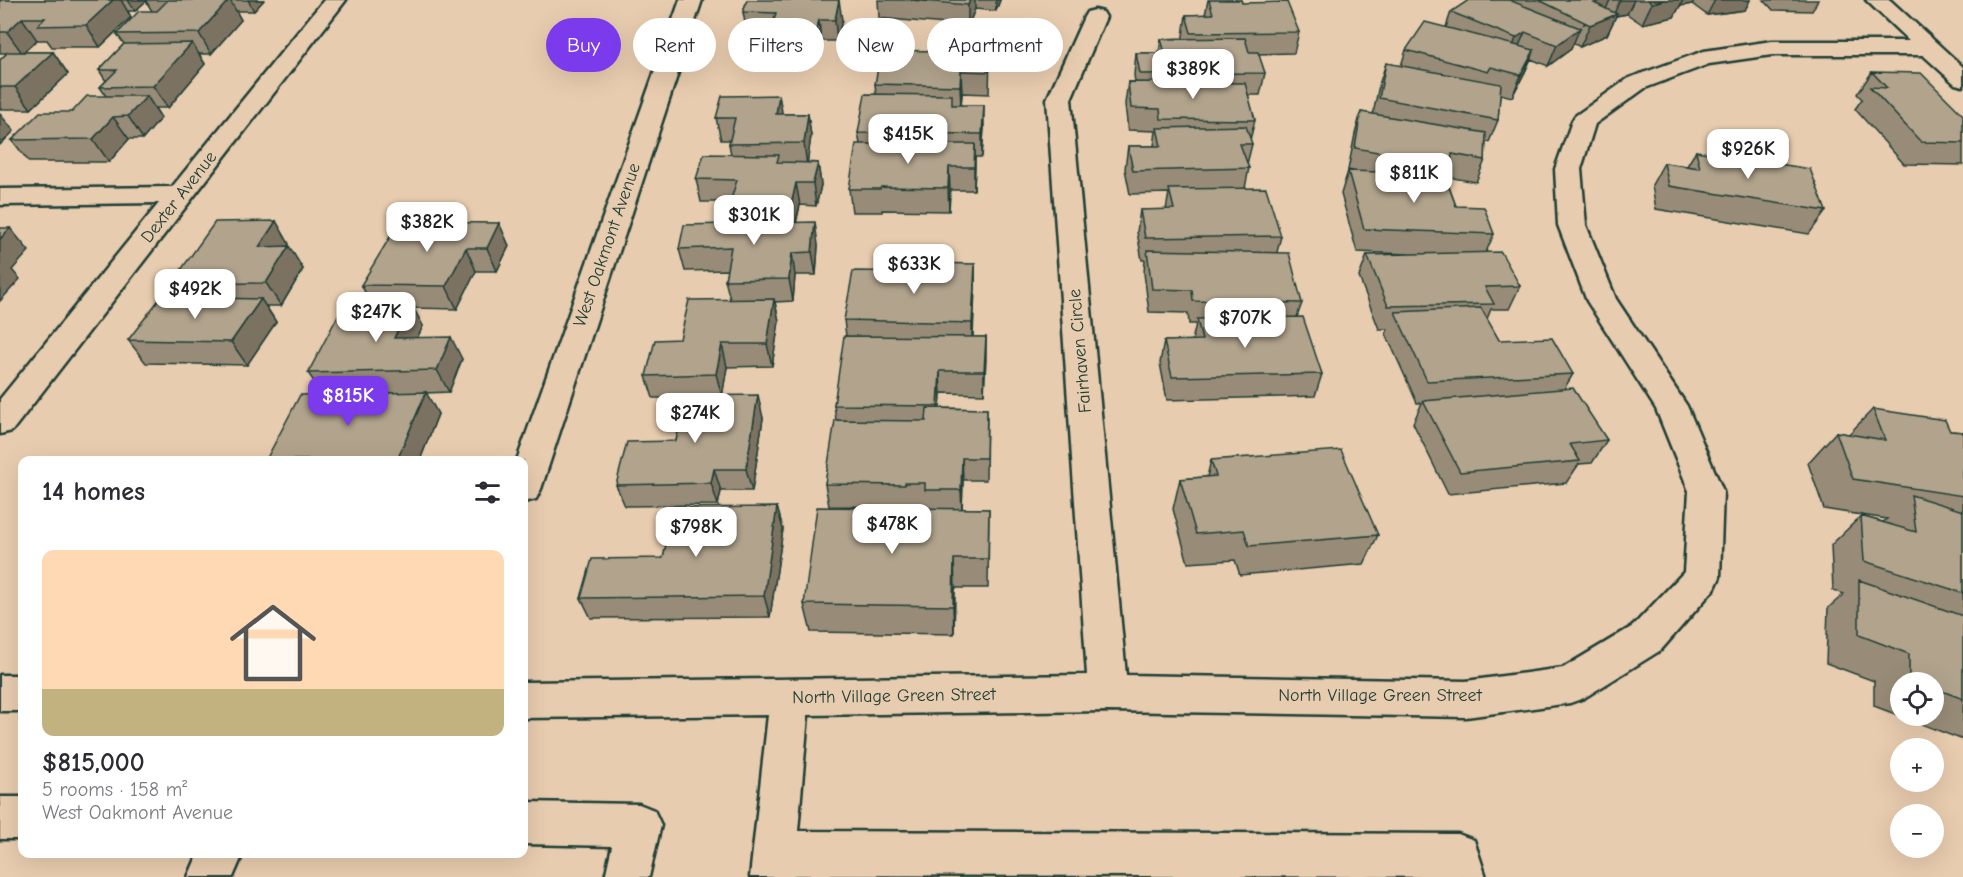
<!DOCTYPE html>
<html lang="en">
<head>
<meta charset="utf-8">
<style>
	body { margin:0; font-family:"Comic Neue",sans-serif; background:#f2f2f3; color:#2b2b33; height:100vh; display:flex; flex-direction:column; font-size:22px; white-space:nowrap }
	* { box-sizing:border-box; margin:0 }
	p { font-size:20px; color:#7c7c81 }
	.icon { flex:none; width:33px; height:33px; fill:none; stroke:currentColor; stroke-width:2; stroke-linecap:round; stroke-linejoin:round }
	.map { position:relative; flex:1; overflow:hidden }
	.drawer { position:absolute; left:18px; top:456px; width:510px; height:402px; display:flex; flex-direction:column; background:#fff; border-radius:12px; box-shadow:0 6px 24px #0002 }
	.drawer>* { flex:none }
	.banner { position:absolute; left:546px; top:18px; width:570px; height:54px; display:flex; gap:12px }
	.fabs { position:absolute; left:1890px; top:672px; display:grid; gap:12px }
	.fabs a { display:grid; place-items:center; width:54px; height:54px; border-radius:50%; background:#fff; box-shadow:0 6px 24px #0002; font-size:30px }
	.price { position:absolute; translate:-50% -51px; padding:0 14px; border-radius:12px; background:#fff; color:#222; font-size:20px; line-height:39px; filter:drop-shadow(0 2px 3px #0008) }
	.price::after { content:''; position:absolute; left:50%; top:36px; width:18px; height:14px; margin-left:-9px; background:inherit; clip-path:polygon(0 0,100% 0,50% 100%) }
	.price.current { background:#7c3aed; color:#fff }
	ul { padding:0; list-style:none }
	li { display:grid; align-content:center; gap:12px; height:318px; padding:0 24px }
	li span { display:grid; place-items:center; height:186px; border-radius:12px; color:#555 }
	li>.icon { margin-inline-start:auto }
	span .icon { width:108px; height:108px; fill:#fffc; stroke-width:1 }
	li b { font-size:26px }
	h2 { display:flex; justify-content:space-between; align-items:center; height:72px; padding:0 24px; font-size:26px }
	.pill { padding:0 21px; border-radius:27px; background:#fff; box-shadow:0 6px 24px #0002; font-size:21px; line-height:54px }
	.pill.current { background:#7c3aed; color:#fff }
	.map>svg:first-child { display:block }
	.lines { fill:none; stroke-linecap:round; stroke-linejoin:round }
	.minor-casing { stroke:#1f3d34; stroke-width:5 }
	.minor { fill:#e8ccaf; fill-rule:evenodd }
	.wall { fill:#988c78; stroke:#1f3d34; stroke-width:1.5; fill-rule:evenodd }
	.shaded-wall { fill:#7c7262; stroke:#1f3d34; stroke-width:1.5 }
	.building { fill:#b1a38c; stroke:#1f3d34; stroke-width:1.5 }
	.labels { text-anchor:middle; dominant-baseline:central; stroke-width:6; stroke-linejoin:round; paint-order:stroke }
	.street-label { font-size:18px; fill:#1f3d34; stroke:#e8ccaf }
</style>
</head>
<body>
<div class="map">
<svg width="1963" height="877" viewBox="0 0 1963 877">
	<rect width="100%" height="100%" fill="#e8ccaf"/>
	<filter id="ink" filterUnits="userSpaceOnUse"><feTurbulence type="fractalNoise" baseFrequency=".0167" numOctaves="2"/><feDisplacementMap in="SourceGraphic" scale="12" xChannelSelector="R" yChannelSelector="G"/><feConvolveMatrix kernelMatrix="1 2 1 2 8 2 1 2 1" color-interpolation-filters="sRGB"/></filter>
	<g filter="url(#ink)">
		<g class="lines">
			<g class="minor-casing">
				<path id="minor" d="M324 0H346L12 431 0 434V399L159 203 0 205V189L172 187Z
					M680 0H702L541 489 536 499 524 502V460H517Z
					M1866 0H1890L1963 67V86L1955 84 1923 55H1772L1709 64 1645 88 1595 124 1581 169 1586 225 1616 299 1687 406 1723 491 1720 577 1715 588 1661 650 1584 698 1570 703 1466 717 1108 711 808 715 798 831 1458 834 1474 840 1486 877 794 875V877H750L768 715 524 718V682L1087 675 1047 99 1084 17 1087 12 1095 10 1103 12 1106 17 1071 99 1126 675 1466 681 1563 668 1633 626 1684 572 1689 491 1656 409 1587 301 1558 225 1555 169 1572 121 1575 116 1629 78 1704 51 1772 41H1909Z
					M0 675H22V711H0Z
					M0 797H22V839H0Z
					M524 802 639 804 654 810 661 825 649 877H605L612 846 524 844Z
					M198 854H243L233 877H188Z"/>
			</g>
			<use href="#minor" class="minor"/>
		</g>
		<path class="wall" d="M0 0H264L254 11H236L241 20 211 54H199L205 64 168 108H155L161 118 143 139H129L109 162H29L12 140 106 96 100 87 106 81 99 70 124 44 117 34 152 11 146 1 135 11H128L131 17 100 47H52L47 40H37L24 52H53L68 74 31 109H0V60L7 53H0Z
			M747 0 842 20 837 41H821L818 57H773L770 34H747L743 12Z
			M878 0H1000L996 11 975 9 968 26 879 18Z
			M1208 0H1241L1242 3 1299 32 1294 53 1258 54 1265 73 1260 95H1248L1255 120 1250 140 1252 144 1247 164 1249 168 1245 188 1281 236 1277 252 1302 303 1297 317 1322 374 1315 396 1167 400 1160 363 1164 341H1192L1196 324H1189L1188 313 1149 312 1144 273 1145 260H1142L1137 232 1140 210H1166L1169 193 1130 194 1125 169 1128 146H1154L1156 131 1128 130 1125 104 1128 82H1135L1134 75 1136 53H1159L1161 39 1183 38V36L1186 15H1205Z
			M1469 0H1750L1745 10 1707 15 1692 4 1680 6 1674 17 1642 24 1627 14 1616 16 1607 35 1580 47 1573 43 1571 49 1548 66 1531 59 1525 72 1512 97 1500 94 1498 120 1489 142H1486L1485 160 1476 182 1447 177 1446 179 1456 206 1494 234 1486 252 1520 286 1509 309H1491L1487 319 1499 340 1573 374 1564 389 1607 440 1592 463 1579 464 1566 483 1448 494 1413 423 1422 403H1417L1386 334 1388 329H1379L1359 277 1367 255 1408 254 1357 252 1341 194 1348 171H1353L1348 170 1355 134 1361 112 1373 114 1379 85 1386 63 1401 66 1406 50 1446 27 1451 12Z
			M1764 0H1818L1812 11 1773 10Z
			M990 52 989 94 962 93 961 105 984 127 982 157H975L974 190H950L949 211 882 210V212H852L849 189 860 144 858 133 876 94 875 84Z
			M1872 72 1963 115V165L1904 164 1855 109 1862 99 1857 94Z
			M782 114H808L811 136 807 162 818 163 821 185 816 206 800 205 796 223 818 245 816 275H795L793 301 775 302 779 321 772 366 727 367 722 396 763 418 752 491H721L718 505 625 506 616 485 676 441 686 398H653L646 376 680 339 730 299 725 280 727 270 685 271 679 249 731 224 728 209 730 202H701L696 179 731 154 729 144 730 140H721L716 118Z
			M1696 151 1826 211 1809 234 1656 209 1652 185 1664 163 1687 166Z
			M276 221 289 244 288 246 303 269 281 306H266L276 322 247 365 146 363 128 340 182 298 171 284Z
			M499 223 509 246 497 271H476L457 309 413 308 423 326 417 337 462 359 449 392 426 393 438 414 420 460H266L323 394 308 373 372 304 361 285Z
			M975 264V286L973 337H986L984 394 941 393 940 408 987 409 986 480H963L962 509H989L988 588H955L954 634 811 632 804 604 926 509 925 505H907V507L829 506 825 484 836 420 834 405 846 336 844 320 930 272Z
			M1873 409 1950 431 1963 432V740L1874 706V681L1826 663 1828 608 1844 594 1833 590 1831 545 1861 516 1883 522 1887 519 1824 509 1808 463 1836 432 1849 434ZM1900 682H1934V716H1900Z
			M1211 460 1378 535 1364 564 1240 575 1235 560 1188 563 1173 509 1180 479 1207 477Z
			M777 507 783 529 770 617 591 618 581 598 663 558Z"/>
		<path class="shaded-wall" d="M113 0H121L131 17 100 47 86 25Z
			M128 0H145L146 1 135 11Z
			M229 0H230L241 20 211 54 199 33Z
			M248 0H264L254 11Z
			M839 0 842 20 837 41 835 20Z
			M970 0H975V9L968 26V5Z
			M996 0H1000L996 11Z
			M1601 0H1610L1603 16 1584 24 1594 3Z
			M1620 0H1634L1627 14 1616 16 1607 35 1580 47 1590 25 1613 16Z
			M1665 0H1683L1674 17 1642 24 1652 3Z
			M1683 0H1695L1692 4 1680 6Z
			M1715 0H1750L1745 10 1707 15Z
			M22 18 37 40 22 53 7 32Z
			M819 20 821 41 818 57 815 36Z
			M1580 28 1571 49 1548 66 1557 45Z
			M1525 32 1516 53 1508 59 1516 38Z
			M192 43 205 64 168 108 153 86Z
			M1534 50 1525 72 1512 97 1521 75Z
			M53 52 68 74 31 109 15 87Z
			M961 71 962 93 961 108 960 86Z
			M779 95 783 117 776 114Z
			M147 96 161 118 143 139 128 116Z
			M984 105V127L982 157V134Z
			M0 114 14 131 0 145Z
			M808 114 811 136 807 166 804 143Z
			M113 117 129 139 109 162 93 139Z
			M975 144V167L974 190V167Z
			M818 163 821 185 816 206 813 183Z
			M949 167 950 190 949 211 948 188Z
			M796 183 800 205 793 233 790 210Z
			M276 221 289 244 273 269 259 247Z
			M815 222 818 245 816 275 812 252Z
			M499 223 509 246 497 271 487 248Z
			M10 228 29 251 12 270 20 279 0 301V239Z
			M289 246 303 269 281 306 266 283Z
			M466 248 476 271 457 309 446 286Z
			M792 253 795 275 793 301 789 279Z
			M975 264V286L972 345V323Z
			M261 299 276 322 247 365 231 342Z
			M774 299 779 321 772 366 767 344Z
			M411 303 423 326 407 360 394 338Z
			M451 337 462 359 449 392 437 370Z
			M986 337V360L984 394V371Z
			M722 344 727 367 722 397 716 374Z
			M940 371 941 393 939 428 938 406Z
			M426 392 438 414 420 460H397Z
			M758 395 763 418 752 491 746 469Z
			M962 458 963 480 962 512 961 490Z
			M714 469 721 491 718 505 711 483Z
			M777 507 783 529 770 617 764 596Z
			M954 559 955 588 954 634 953 606Z"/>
		<path class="building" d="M0 0H113L86 25 37 26 45 18H22L7 32H0Z
			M168 0H229L199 33 117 34 139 11H157Z
			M747 0H839L835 20H819L815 36 770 35 776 13 743 12Z
			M911 0H970L968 5Z
			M1209 0H1241L1242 3 1287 2 1299 32 1191 33 1186 15 1213 14Z
			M1469 0H1509L1580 28 1557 45 1525 32 1516 38 1451 12Z
			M1539 0H1601L1594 3 1617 14 1590 25Z
			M1648 0H1665L1652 3Z
			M1425 22 1534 50 1521 75 1491 67 1488 72 1406 50Z
			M1245 38 1249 52H1258L1265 73 1140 74 1136 53H1165L1161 39Z
			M192 43 153 86 100 87 117 70H99L124 44Z
			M881 50 990 52 989 72 961 71 960 86 875 84Z
			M8 52H53L15 87H0V60Z
			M1386 63 1501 84 1498 120 1379 98Z
			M1872 72 1921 73 1963 115V143L1921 142 1870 87 1887 88Z
			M1128 82 1245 83 1255 120 1161 119 1160 109 1131 108Z
			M865 94 952 95V105H984L982 134 858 133Z
			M779 95 776 114H808L804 143 729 144 735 118H716L722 96Z
			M87 96H147L128 116 113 117 93 139 12 140 40 112H72Z
			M1361 112 1486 133 1485 160 1452 154 1451 165 1355 148Z
			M1246 126 1252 144H1240L1249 168 1133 171 1128 146H1161L1157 128Z
			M856 144H975L974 167H949L948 188 881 187 880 189H849Z
			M1696 151 1810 169 1826 211 1669 186 1664 163 1700 168Z
			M704 154 779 155 777 162 818 163 813 183H796L790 210 728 209 737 180 696 179Z
			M1348 171 1444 174 1456 206 1484 207 1494 234 1364 229Z
			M1266 188 1281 236 1145 238 1140 210 1174 209 1169 189Z
			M276 221 259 247 289 246 266 283 171 284 215 222Z
			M399 222 499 223 487 248H466L446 286 361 285Z
			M815 222 812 252 792 253 789 279 725 280 731 247 679 249 684 225Z
			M0 228H10L0 239Z
			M1147 250 1289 253 1302 303 1193 301 1192 290 1152 289Z
			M1501 252 1520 286 1485 287 1494 304 1388 306 1367 255Z
			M932 263 975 264 972 323 844 320 853 271 930 272Z
			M161 297 261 299 231 342 128 340Z
			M774 299 767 344H722L716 374 646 376 655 340 680 339 689 300Z
			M411 303 394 338 451 337 437 370 308 373 344 304Z
			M1481 308 1499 340 1552 338 1573 374 1427 381 1395 312Z
			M1303 317 1322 374 1172 377 1164 341 1202 340 1197 319Z
			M844 336 986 337 984 371H940L938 406 834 405Z
			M1573 388 1607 440 1570 444 1580 461 1460 472 1423 401Z
			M426 392 397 460H266L300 395Z
			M758 395 746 469H714L711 483 616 485 627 442 676 441 686 396Z
			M927 408 987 409 986 458H962L961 490H925V483H905V485L825 484 835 420 926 421Z
			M1873 409 1945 420 1950 431 1963 432V496L1853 479 1836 432 1885 440Z
			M1341 450 1378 535 1249 546 1244 530 1196 534 1180 479 1216 476 1211 460Z
			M1911 495 1963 511V593L1864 561 1861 516 1916 532Z
			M777 507 764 596 581 598 592 559 663 558 674 508Z
			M817 507 989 509 988 559H954L953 606 804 604Z
			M1859 580 1963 616V699L1934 688V682H1919L1909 679V654L1859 635Z"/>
	</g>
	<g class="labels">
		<g class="street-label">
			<text transform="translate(179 197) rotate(-52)">Dexter Avenue</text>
			<text transform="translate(607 245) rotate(-71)">West Oakmont Avenue</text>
			<text transform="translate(1080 351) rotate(-95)">Fairhaven Circle</text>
			<text x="1380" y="695">North Village Green Street</text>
			<text transform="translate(894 696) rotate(-1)">North Village Green Street</text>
		</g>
	</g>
</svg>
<div class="fabs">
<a><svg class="icon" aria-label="locate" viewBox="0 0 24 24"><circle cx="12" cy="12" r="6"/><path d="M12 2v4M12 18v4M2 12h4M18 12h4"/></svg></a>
<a>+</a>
<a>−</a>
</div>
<b class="price" style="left:1193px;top:100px">$389K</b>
<b class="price" style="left:908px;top:165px">$415K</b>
<b class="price" style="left:1748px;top:180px">$926K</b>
<b class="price" style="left:1414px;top:204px">$811K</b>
<b class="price" style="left:754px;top:246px">$301K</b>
<b class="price" style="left:427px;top:253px">$382K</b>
<b class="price" style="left:914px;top:295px">$633K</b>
<b class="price" style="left:195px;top:320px">$492K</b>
<b class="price" style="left:376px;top:343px">$247K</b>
<b class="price" style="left:1245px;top:349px">$707K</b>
<b class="price current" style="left:348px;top:427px">$815K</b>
<b class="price" style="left:695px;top:444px">$274K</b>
<b class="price" style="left:892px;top:555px">$478K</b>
<b class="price" style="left:696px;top:558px">$798K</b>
<div class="banner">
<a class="pill current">Buy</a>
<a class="pill">Rent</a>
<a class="pill">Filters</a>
<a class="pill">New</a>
<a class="pill">Apartment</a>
</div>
<section class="drawer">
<h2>14 homes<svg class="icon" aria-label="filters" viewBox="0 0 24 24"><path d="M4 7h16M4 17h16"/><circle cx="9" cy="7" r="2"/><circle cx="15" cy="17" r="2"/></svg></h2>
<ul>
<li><span style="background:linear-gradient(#ffd9b3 75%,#c2b280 0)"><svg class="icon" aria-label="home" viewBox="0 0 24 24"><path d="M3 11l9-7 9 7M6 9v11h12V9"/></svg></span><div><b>$815,000</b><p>5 rooms · 158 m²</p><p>West Oakmont Avenue</p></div></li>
</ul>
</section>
</div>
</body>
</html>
